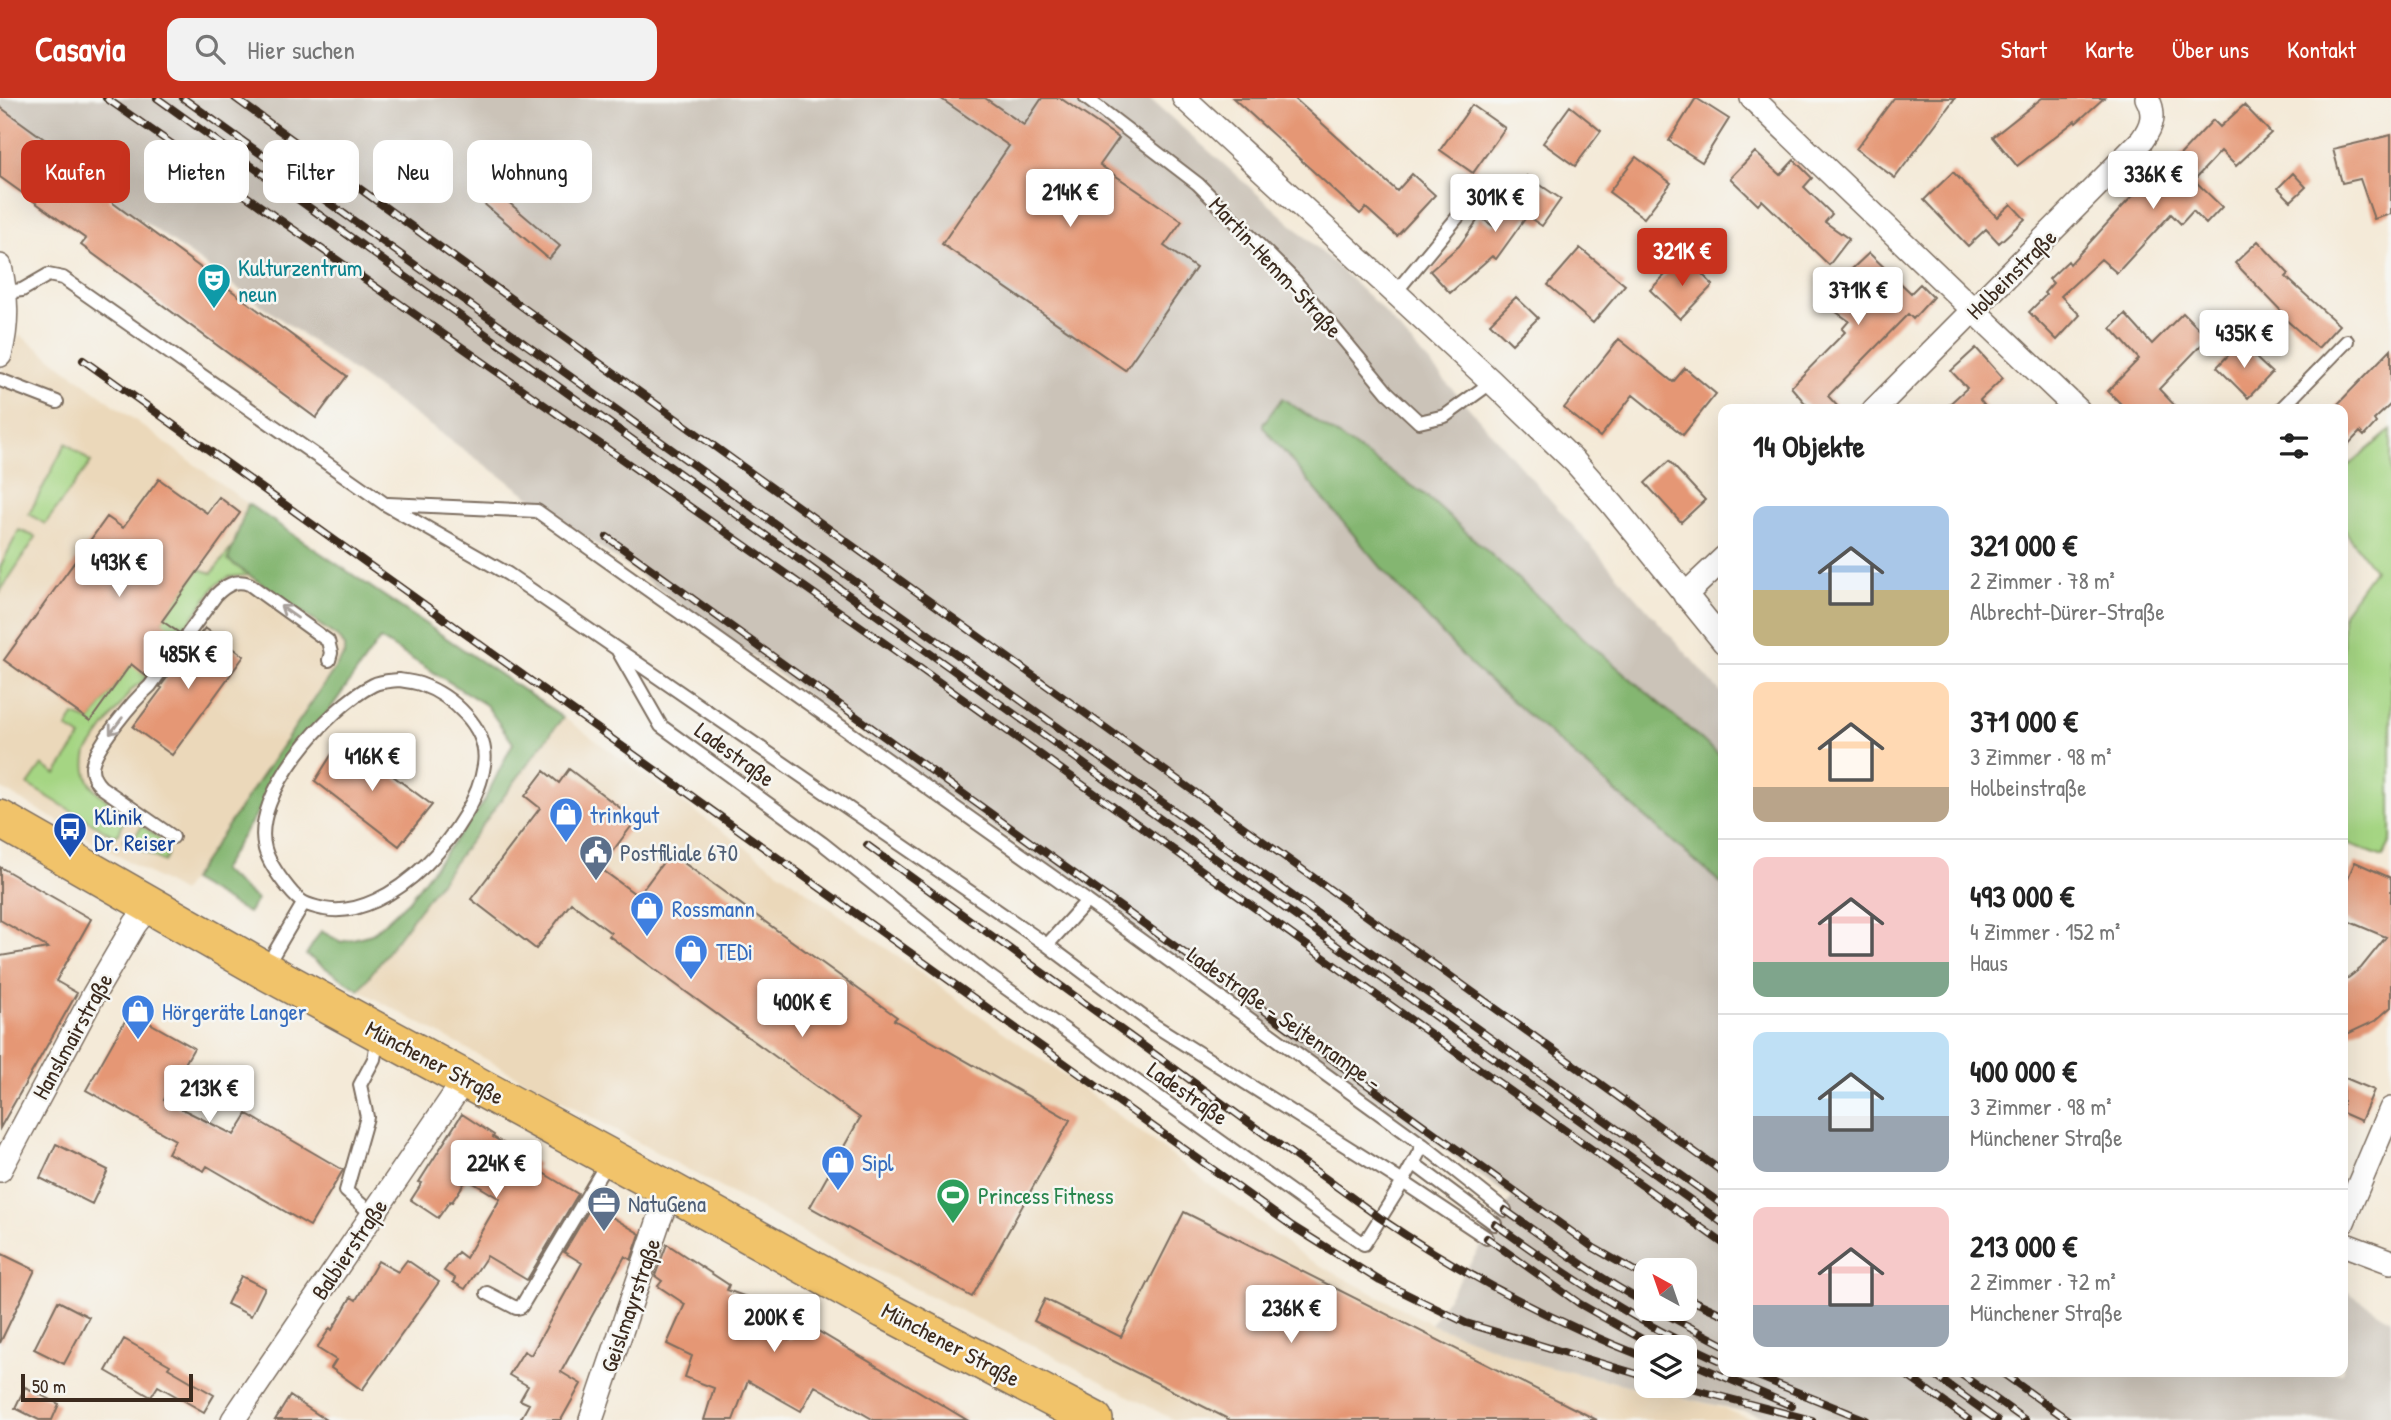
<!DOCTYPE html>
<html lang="de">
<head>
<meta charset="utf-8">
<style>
	body { margin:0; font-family:"Patrick Hand",sans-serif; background:#f2f2f2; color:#222; height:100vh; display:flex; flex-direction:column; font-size:26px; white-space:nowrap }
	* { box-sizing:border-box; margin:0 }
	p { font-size:23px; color:#767676 }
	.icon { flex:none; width:38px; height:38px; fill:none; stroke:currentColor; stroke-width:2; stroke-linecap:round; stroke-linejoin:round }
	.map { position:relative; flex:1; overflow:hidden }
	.side { position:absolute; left:1718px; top:306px; width:630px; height:973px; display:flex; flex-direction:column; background:#fff; border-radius:14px; box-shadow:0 7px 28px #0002 }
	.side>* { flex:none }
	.guide { position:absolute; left:21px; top:42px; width:665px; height:63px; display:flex; gap:14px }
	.needle { width:46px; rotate:320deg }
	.controls { position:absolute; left:1634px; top:1160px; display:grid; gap:14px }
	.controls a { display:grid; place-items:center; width:63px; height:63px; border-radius:14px; background:#fff; box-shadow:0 7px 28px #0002; font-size:35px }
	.scale { position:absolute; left:21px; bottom:18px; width:172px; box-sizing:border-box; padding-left:7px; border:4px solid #3b2a1e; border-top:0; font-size:19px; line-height:24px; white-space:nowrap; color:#3b2a1e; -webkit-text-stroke:5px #f6f6f2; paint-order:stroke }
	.price { position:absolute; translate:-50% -60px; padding:0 16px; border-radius:7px; background:#fff; color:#222; font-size:23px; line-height:46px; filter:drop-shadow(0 2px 4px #0008) }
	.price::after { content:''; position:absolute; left:50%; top:42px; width:21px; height:16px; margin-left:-10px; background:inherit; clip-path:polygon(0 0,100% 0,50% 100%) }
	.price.on { background:#c8321e; color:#fff }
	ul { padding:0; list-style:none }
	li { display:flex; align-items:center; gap:21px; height:175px; padding:0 35px }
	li+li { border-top:2px solid #e0e0e0 }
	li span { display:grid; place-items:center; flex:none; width:196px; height:140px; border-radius:14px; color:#555 }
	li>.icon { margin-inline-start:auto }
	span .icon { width:84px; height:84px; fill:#fffc; stroke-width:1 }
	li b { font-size:30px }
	h2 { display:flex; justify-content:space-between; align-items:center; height:84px; padding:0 35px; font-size:30px }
	.chip { padding:0 24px; border-radius:14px; background:#fff; box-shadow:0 7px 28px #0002; font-size:24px; line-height:63px }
	.chip.on { background:#c8321e; color:#fff }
	header { display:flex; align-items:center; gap:42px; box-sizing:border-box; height:98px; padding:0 35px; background:#c8321e; color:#fff }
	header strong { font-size:33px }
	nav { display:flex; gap:38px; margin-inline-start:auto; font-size:24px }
	.search { width:490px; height:63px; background:#f2f2f2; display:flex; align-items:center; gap:18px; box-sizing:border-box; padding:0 24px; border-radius:14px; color:#767676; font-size:26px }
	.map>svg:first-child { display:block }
	.built { fill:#ebd8ba }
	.industrial { fill:#cbc3b8; fill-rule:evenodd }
	.green { fill:#a5d583; stroke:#708050; stroke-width:2 }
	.forest { fill:#84b671; stroke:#607048; stroke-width:2 }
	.building { fill:#e59774 }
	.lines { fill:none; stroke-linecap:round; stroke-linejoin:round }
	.service-casing { stroke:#7c6d5f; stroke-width:16 }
	.minor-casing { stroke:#7c6d5f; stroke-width:26 }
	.primary-casing { stroke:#7c6d5f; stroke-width:40 }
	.service { stroke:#fff; stroke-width:12 }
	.minor { stroke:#fff; stroke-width:23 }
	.primary { stroke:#f1c36a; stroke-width:37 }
	.rail-casing { stroke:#3b2a1e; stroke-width:8 }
	.rail { stroke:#f6f6f2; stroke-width:5; stroke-dasharray:16; stroke-linecap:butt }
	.oneway { stroke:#a79f9a }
	.labels { text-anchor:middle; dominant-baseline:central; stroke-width:5; stroke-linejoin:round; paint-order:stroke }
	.culture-label { font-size:23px; fill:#0d838f; stroke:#f6f6f2; text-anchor:start }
	.street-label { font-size:23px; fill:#3b2a1e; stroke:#f6f6f2 }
	.shop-label { font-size:23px; fill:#366cbe; stroke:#f6f6f2; text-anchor:start }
	.transit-label { font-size:23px; fill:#164399; stroke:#f6f6f2; text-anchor:start }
	.service-label { font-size:23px; fill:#4e5e75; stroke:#f6f6f2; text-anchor:start }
	.leisure-label { font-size:23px; fill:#27864d; stroke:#f6f6f2; text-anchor:start }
</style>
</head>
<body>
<header>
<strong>Casavia</strong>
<div class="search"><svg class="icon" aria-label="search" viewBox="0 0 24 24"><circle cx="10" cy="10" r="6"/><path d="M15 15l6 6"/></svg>Hier suchen</div>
<nav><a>Start</a><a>Karte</a><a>Über uns</a><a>Kontakt</a></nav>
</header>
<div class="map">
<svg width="2391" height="1322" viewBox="0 0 2391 1322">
	<rect width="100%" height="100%" fill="#f6f6f2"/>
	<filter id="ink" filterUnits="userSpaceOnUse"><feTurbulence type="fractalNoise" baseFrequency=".0143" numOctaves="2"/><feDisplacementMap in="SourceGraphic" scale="14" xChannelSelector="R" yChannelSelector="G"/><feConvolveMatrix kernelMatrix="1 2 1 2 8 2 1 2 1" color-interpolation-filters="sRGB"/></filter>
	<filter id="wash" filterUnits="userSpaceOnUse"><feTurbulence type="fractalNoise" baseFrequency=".00686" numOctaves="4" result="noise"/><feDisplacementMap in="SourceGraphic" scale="28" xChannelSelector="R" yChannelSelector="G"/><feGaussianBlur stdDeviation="1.57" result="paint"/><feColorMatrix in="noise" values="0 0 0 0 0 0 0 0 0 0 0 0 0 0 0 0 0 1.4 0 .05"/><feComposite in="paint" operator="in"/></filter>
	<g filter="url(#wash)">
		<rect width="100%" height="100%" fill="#f4ead8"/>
		<path class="built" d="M20 237 248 406 228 462 340 541 344 548V557L340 566 182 794 0 690V277Z
			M563 619 1100 1003 1306 1160 1431 1226 1539 1267 1716 1308 1754 1322H1174L1036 1249 839 1154 359 892Z"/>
		<path class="industrial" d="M0 0H1149L1298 132 1377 206 1724 598V1274H2343V1191L2391 1222V1322H1781L1539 1267 1431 1226 1512 1100 111 100 116 92 0 9ZM1647 1172H1685V1211H1647ZM1647 1250H1685V1288H1647Z"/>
		<path class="green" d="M2391 332V743L2383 759 2347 745 2343 755V515L2374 472 2343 430V372Z
			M66 345 91 364 45 426 29 416Z
			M19 432 36 439 0 494V469Z
			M233 448 228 462 249 477 229 479 216 487 151 577 132 591 87 654C79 688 102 698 126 716L119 736 114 738 28 687 42 667 56 676 81 639 67 630 74 617 90 623 199 471 212 475Z
			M142 728C155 737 176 747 164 764L123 742 128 734 135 738Z"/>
		<path class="forest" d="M1282 300 1424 396 1581 538 1724 661V788L1474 570 1390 480 1263 329V326Z
			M248 406 563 619 359 892 306 857 321 833 341 844 372 836 408 803 482 707 513 645 486 607 380 541 264 704 221 772 257 802 248 815 191 782 344 557V548L340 541 228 462Z"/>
		<g id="blocks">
			<path class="building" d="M940 0H985L1024 27 1042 0H1060L1119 40 1100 67 1182 123 1164 148 1196 170 1125 272 942 146 1009 48Z
				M1233 0H1294L1397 93 1412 76 1435 97 1397 138 1366 110 1360 116Z
				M1696 0 1729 21 1702 64 1669 43Z
				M1894 0H1955L1895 80 1856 51Z
				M2042 0H2104L2076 25 2075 23 2017 68 1993 39Z
				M1472 7 1505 30 1473 75 1440 52Z
				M2244 7 2271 35 2236 68 2221 53 2194 82 2222 109 2206 126 2193 113 2181 126 2171 116 2117 175 2101 161 2061 198 2080 217 2057 242 2029 214 2046 197 2044 195 2053 185 2049 181 2068 163 2070 166 2124 107 2161 69 2165 73 2213 22 2220 29Z
				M1570 8 1601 33 1575 68 1543 45Z
				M0 9 116 93 109 102 347 278 316 320 81 147 86 141 0 79Z
				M2391 37V116L2374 121 2360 81 2342 85 2333 51Z
				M1755 54 1780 77 1794 62 1812 80 1804 89 1832 116 1825 124 1849 141 1829 167 1762 102 1758 107 1730 80Z
				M1636 59 1671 85 1644 120 1609 94Z
				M1953 74 1997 119 2011 106 2025 121 1999 145 1986 131 1968 148 1924 102Z
				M2293 75 2306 89 2291 103 2278 90Z
				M1527 78 1561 101 1542 128 1527 118 1496 161 1492 158 1450 195 1430 173 1459 148 1480 119 1493 128Z
				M487 86 560 148 549 161 476 99Z
				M2258 143 2289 176 2286 179 2339 227 2318 250 2285 221 2287 219 2235 165Z
				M1580 150 1625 187 1593 225 1548 187Z
				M1869 155 1911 195 1920 186 1933 199 1913 221 1908 216 1828 298 1841 312H1811L1791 289 1845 234 1842 231 1849 223 1819 202Z
				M1684 158 1713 187 1680 221 1650 192Z
				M1516 199 1538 220 1512 246 1490 225Z
				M2183 215 2208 240 2159 291 2179 312H2127L2108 293 2139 261 2111 230 2125 216 2152 246Z
				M1619 241 1673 284 1685 270 1716 296 1683 337 1633 297 1600 339 1564 310Z
				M2240 245 2272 275 2248 300 2217 269Z
				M1976 250 2003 280 1980 302 1988 312H1943L1967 290 1951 273Z
				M2391 251V306L2374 322 2376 325 2364 338 2360 334 2343 352V312L2334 310Z
				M1669 363 1705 402 1681 424 1645 385Z
				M159 381 207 415 219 399 240 415 162 523 178 534 146 578 131 566 90 623 4 562 107 419 123 430Z
				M205 530 244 558 172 657 133 629 162 590 160 589Z
				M342 640 432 707 399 748 315 683Z
				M569 671 636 722 600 770 638 798 670 755 897 919 894 922 1070 1022 972 1199 810 1109 860 1020 609 838 611 835 571 805 536 851 471 801 540 710 525 698 544 673 559 685Z
				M2355 764 2391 780V909L2375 923 2343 938V884L2361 870 2386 839 2343 821V791Z
				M0 769 91 821 56 883 77 895 0 1030V858L48 850 0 822Z
				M130 914 194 950 164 1002 234 1037 247 1016 343 1072 310 1128 207 1068 204 1073 168 1055 175 1042 86 992Z
				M2343 979 2374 992 2361 1023 2343 1015Z
				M462 1016 494 1037 493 1039 538 1066 535 1070 578 1096 527 1182 487 1158 465 1191 453 1184 455 1180 444 1173 458 1154 466 1160 500 1101 467 1081 452 1104 450 1103 438 1120 411 1102 422 1085 419 1084Z
				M56 1046 108 1072 92 1106 40 1080Z
				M592 1107 640 1136 631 1162 625 1158 561 1274 581 1286 561 1322H520L529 1306 520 1302 528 1288 509 1277 524 1253 531 1257 582 1165 564 1154Z
				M1184 1114 1204 1124 1597 1322H1230L1034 1223 1045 1201 1121 1239Z
				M667 1146 729 1187 727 1192 761 1204 754 1222 790 1242 801 1223 967 1322H874L815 1288 801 1313 748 1283 733 1322H704L714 1290 685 1279 692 1258 667 1246 685 1206 658 1188 662 1183 655 1178Z
				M0 1155 35 1172 0 1245Z
				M407 1162 439 1184 362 1292 331 1270 336 1262 317 1250 330 1230 332 1232 351 1199 356 1202 378 1163 398 1174Z
				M241 1178 265 1190 251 1218 227 1206Z
				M58 1203 89 1219 64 1266 34 1251Z
				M124 1241 170 1267 168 1270 214 1297 204 1314 158 1288 151 1299 106 1273Z
				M25 1289 59 1306 52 1322H39L15 1310Z
				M290 1298 326 1322H275Z"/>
		</g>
	</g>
	<g filter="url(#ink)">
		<use href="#blocks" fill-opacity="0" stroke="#7c6d5f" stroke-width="2"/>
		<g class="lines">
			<g class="service-casing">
				<path id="service" d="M1086 0 1198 86 1296 184 1387 294 1419 324 1445 318 1492 284
					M6 194 22 192 48 177 63 180 385 406 508 476 1047 847 1154 927 1403 1084 1364 1146 985 875 822 745 661 628 617 551
					M1395 195 1475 98
					M0 282 57 304
					M2280 312 2347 243
					M388 406 537 413 1087 803 1047 847
					M399 582C406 583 414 584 420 586 451 597 490 630 484 667 476 728 390 824 324 811 307 807 301 806 289 791 280 780 269 765 265 751 250 697 329 609 373 587 381 583 391 583 399 582Z
					M173 739 101 689C96 684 92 677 92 670 93 650 135 601 150 588L216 497C225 488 235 481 249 486L328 543 331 555 329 562
					M1087 803 1423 1047 1403 1084 1487 1140
					M266 869 303 806
					M1423 1047 1505 1112
					M1413 1065 1495 1126
					M373 1117 346 1093 367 1019 360 987 374 961 378 938
					M487 1195 516 1210 521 1209 608 1063"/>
			</g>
			<g class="minor-casing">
				<path id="minor" d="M1184 0 1492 284 1575 364 1612 406 1724 544
					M1752 0 2078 312
					M0 168C7 199 8 226 0 257
					M1874 312 2142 42C2152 28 2156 16 2147 0
					M1685 497 1724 460
					M0 1072 94 896 135 826 150 807
					M2343 1124 2391 1011
					M2343 1146 2391 1164
					M233 1322 465 981
					M591 1322 659 1122 671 1093"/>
			</g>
			<g class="primary-casing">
				<path id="primary" d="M0 721 264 872 671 1093 885 1212 1094 1322"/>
			</g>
			<use href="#service" class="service"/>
			<use href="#minor" class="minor"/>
			<use href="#primary" class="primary"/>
			<g class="rail-casing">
				<path id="rail" d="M106 0 893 551 1724 1146
					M157 0 1724 1126
					M183 0 1724 1108
					M235 0 700 338 1724 1075
					M83 262 1292 1128 1380 1183 1466 1225 1647 1279
					M607 439 1594 1150 1647 1180
					M867 747 1380 1120C1464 1177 1552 1223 1647 1260
					M1505 1112C1551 1145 1597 1179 1647 1206
					M1495 1126C1568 1178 1641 1228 1724 1264
					M1487 1140 1580 1206 1658 1250
					M1685 1199 1724 1217
					M1656 1211 1724 1247
					M1685 1262 1792 1308
					M1748 1274 1866 1322
					M1902 1274 1969 1322
					M1930 1274 1997 1322
					M1958 1274 2025 1322
					M2001 1274 2068 1322
					M1680 1288 1812 1322"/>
			</g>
			<use href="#rail" class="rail"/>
		</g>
		<defs><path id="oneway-shaft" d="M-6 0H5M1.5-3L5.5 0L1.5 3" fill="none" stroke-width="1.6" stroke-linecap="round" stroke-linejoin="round" transform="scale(1.75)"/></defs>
		<g class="oneway">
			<use href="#oneway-shaft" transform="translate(289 514) rotate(-145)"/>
			<use href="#oneway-shaft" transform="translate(116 628) rotate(127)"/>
		</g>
	</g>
	<defs>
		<g id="theatre-pin" transform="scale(1.75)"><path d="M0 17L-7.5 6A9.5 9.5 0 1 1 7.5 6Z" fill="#0f9aa8" stroke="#f6f6f2"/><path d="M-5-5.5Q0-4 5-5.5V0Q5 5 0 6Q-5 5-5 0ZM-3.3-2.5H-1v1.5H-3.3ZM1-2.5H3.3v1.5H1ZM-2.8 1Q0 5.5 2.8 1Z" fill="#fff"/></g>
		<g id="shop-pin" transform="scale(1.75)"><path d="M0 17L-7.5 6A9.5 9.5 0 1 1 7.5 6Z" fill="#3f7fe0" stroke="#f6f6f2"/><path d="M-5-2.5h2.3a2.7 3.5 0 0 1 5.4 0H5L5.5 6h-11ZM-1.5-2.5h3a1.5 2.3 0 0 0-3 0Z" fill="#fff"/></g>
		<g id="bus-pin" transform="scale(1.75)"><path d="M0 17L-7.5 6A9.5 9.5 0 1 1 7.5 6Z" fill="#1a4fb4" stroke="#f6f6f2"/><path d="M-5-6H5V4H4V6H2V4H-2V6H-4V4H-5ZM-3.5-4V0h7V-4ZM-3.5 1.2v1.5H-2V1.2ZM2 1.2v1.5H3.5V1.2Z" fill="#fff"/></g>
		<g id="civic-pin" transform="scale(1.75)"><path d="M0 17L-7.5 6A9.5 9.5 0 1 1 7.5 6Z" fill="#5c6f8a" stroke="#f6f6f2"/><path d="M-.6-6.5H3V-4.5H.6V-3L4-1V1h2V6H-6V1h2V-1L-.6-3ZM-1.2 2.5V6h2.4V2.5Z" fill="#fff"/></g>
		<g id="stadium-pin" transform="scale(1.75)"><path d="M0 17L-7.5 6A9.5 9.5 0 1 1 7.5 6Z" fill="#2e9e5b" stroke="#f6f6f2"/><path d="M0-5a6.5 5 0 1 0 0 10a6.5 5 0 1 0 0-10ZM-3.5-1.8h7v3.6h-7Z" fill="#fff"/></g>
		<g id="office-pin" transform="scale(1.75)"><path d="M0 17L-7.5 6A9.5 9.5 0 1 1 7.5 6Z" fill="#5c6f8a" stroke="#f6f6f2"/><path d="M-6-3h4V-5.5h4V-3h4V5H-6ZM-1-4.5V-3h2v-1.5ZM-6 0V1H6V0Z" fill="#fff"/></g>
	</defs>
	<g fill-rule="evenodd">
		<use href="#theatre-pin" x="214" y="182"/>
		<use href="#shop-pin" x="566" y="716"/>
		<use href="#bus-pin" x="70" y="731"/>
		<use href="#civic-pin" x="596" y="754"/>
		<use href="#shop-pin" x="647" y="810"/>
		<use href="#shop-pin" x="691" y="853"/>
		<use href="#shop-pin" x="138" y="913"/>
		<use href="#shop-pin" x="838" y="1064"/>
		<use href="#stadium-pin" x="953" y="1097"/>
		<use href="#office-pin" x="604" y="1105"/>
	</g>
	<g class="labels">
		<g class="culture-label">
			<text x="238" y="169">Kulturzentrum<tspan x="238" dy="26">neun</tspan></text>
		</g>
		<g class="street-label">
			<text transform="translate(1276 169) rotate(47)">Martin-Hemm-Straße</text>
			<text transform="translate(2011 176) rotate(-45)">Holbeinstraße</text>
			<text transform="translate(735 656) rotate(36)">Ladestraße</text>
			<text transform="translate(1285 920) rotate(35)">Ladestraße - Seitenrampe -</text>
			<text transform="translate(72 938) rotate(-61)">Hanslmairstraße</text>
			<text transform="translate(435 964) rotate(28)">Münchener Straße</text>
			<text transform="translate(1188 995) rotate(35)">Ladestraße</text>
			<text transform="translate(349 1151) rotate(-56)">Balbierstraße</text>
			<text transform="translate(630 1207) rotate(-71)">Geislmayrstraße</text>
			<text transform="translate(951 1246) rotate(28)">Münchener Straße</text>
		</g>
		<g class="shop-label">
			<text x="590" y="716">trinkgut</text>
			<text x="672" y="810">Rossmann</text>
			<text x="716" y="853">TEDi</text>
			<text x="162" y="913">Hörgeräte Langer</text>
			<text x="862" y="1064">Sipl</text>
		</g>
		<g class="transit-label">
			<text x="94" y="718">Klinik<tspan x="94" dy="26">Dr. Reiser</tspan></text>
		</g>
		<g class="service-label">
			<text x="620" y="754">Postfiliale 670</text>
			<text x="628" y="1105">NatuGena</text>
		</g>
		<g class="leisure-label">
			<text x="978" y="1097">Princess Fitness</text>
		</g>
	</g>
</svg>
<div class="controls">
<a><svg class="needle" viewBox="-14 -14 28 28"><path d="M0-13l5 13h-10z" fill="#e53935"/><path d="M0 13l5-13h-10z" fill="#767676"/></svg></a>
<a><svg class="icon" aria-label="layers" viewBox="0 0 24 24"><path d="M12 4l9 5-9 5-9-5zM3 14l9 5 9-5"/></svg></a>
</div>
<div class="scale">50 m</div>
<b class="price" style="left:2153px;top:113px">336K €</b>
<b class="price" style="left:1070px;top:131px">214K €</b>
<b class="price" style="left:1495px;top:136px">301K €</b>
<b class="price on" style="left:1682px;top:190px">321K €</b>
<b class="price" style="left:1858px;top:229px">371K €</b>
<b class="price" style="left:2244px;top:272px">435K €</b>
<b class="price" style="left:119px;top:501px">493K €</b>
<b class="price" style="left:188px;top:593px">485K €</b>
<b class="price" style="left:372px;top:695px">416K €</b>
<b class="price" style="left:802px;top:941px">400K €</b>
<b class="price" style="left:209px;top:1027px">213K €</b>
<b class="price" style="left:496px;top:1102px">224K €</b>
<b class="price" style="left:1291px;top:1247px">236K €</b>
<b class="price" style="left:774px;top:1256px">200K €</b>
<div class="guide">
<a class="chip on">Kaufen</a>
<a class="chip">Mieten</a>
<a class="chip">Filter</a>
<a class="chip">Neu</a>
<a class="chip">Wohnung</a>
</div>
<section class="side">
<h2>14 Objekte<svg class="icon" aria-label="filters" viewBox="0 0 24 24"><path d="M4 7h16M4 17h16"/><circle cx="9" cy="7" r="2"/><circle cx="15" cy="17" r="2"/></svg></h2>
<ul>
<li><span style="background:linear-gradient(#a9c7e8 60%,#c2b280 0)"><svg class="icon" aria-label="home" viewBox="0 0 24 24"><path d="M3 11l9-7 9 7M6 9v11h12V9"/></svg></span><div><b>321 000 €</b><p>2 Zimmer · 78 m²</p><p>Albrecht-Dürer-Straße</p></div></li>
<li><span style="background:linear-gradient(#ffd9b3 75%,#b9a48a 0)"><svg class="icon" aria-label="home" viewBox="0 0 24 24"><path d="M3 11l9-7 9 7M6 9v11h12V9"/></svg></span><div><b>371 000 €</b><p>3 Zimmer · 98 m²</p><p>Holbeinstraße</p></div></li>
<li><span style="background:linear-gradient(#f6c9c9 75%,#7fa58c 0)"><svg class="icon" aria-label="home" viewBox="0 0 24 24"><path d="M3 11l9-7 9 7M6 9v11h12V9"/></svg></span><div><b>493 000 €</b><p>4 Zimmer · 152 m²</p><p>Haus</p></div></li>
<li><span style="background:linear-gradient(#bfe0f5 60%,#9aa5b1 0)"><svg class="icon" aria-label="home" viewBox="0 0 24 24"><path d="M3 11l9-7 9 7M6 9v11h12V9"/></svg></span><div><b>400 000 €</b><p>3 Zimmer · 98 m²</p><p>Münchener Straße</p></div></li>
<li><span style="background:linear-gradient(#f6c9c9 70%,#9aa5b1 0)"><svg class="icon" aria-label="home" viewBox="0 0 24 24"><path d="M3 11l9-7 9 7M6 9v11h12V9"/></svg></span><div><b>213 000 €</b><p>2 Zimmer · 72 m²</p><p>Münchener Straße</p></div></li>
</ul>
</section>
</div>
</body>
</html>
